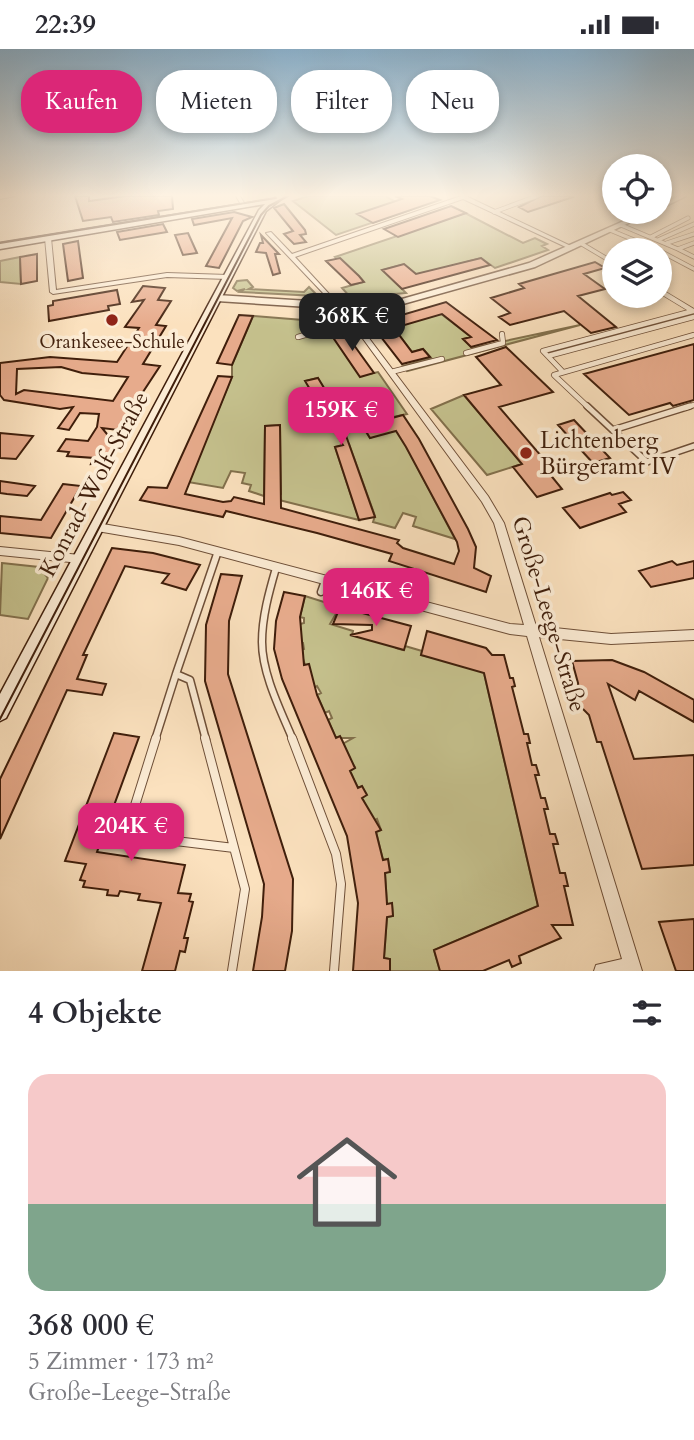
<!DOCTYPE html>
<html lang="de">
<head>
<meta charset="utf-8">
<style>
	body { margin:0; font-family:Cardo,serif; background:#f7f7f7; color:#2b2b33; height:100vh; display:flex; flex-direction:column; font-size:26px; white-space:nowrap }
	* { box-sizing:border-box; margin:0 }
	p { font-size:23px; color:#7c7c81 }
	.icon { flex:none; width:38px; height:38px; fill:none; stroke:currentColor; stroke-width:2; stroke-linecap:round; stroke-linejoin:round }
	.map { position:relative; height:922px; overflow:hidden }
	.sheet { display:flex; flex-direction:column; background:#fff; flex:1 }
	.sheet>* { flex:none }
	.guide { position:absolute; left:21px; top:21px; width:653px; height:63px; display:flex; gap:14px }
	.fabs { position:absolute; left:602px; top:105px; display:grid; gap:14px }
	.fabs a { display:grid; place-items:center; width:70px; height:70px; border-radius:50%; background:#fff; box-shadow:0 4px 10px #0003; font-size:35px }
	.price { position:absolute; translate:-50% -60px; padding:0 16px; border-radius:14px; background:#db2777; color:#fff; font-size:23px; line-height:46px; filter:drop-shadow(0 2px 4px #0008) }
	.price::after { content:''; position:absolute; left:50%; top:42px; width:21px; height:16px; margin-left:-10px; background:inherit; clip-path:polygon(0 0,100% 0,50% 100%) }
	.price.active { background:#222; color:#fff }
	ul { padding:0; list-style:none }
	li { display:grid; align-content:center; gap:14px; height:371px; padding:0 28px }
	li+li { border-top:2px solid #e1e1e2 }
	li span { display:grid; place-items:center; height:217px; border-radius:21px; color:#555 }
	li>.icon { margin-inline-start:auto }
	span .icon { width:126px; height:126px; fill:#fffc; stroke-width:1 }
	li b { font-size:30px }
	h2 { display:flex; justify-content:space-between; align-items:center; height:84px; padding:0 28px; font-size:30px }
	.pill { padding:0 24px; border-radius:28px; background:#fff; box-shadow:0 4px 10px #0003; font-size:24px; line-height:63px }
	.pill.active { background:#db2777; color:#fff }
	.status { display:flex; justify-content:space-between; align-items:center; height:49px; padding:0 35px; background:#fff; direction:ltr }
	.status svg { height:19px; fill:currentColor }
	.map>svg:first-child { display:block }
	.green { fill:#c5c18d; stroke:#82704c; stroke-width:2; fill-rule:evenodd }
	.building { fill:#e7ab8c; stroke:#3f1e0b; stroke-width:2; fill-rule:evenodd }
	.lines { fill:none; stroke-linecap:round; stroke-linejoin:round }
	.service-far4-casing { stroke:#6e4f38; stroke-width:5 }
	.service-far3-casing { stroke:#6e4f38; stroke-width:6 }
	.service-far2-casing { stroke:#6e4f38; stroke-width:8 }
	.service-far1-casing { stroke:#6e4f38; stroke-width:9 }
	.service-casing { stroke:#6e4f38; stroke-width:10 }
	.minor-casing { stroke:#6e4f38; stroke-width:2 }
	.tertiary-casing { stroke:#6e4f38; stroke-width:3 }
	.secondary-casing { stroke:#3f1e0b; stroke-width:3 }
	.service-far4 { stroke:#fcecd5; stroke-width:3.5 }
	.service-far3 { stroke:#fcecd5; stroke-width:4.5 }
	.service-far2 { stroke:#fcecd5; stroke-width:5 }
	.service-far1 { stroke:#fcecd5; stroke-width:6 }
	.service { stroke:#fcecd5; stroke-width:8 }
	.minor { fill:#fcecd5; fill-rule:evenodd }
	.tertiary { fill:#fcecd5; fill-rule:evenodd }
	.secondary { fill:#fcecd5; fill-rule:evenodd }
	.tram { stroke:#3f1e0b; stroke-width:2 }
	.poi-dot { fill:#8f2418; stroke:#fcecd5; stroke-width:2.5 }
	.labels { text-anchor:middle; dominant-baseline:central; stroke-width:7; stroke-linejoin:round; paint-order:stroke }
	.far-poi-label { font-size:19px; fill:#3f1e0b; stroke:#fcecd5 }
	.poi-label { font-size:23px; fill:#3f1e0b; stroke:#fcecd5; text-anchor:start }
	.street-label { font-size:23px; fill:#3f1e0b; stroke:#fcecd5 }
</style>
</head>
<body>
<div class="status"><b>22:39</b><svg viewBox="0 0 49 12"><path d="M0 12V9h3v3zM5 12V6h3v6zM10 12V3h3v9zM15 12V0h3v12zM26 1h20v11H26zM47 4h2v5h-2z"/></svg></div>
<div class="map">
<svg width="694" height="922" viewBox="0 0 694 922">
	<rect width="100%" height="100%" fill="#fbe1be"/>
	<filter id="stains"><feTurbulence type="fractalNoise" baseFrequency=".00286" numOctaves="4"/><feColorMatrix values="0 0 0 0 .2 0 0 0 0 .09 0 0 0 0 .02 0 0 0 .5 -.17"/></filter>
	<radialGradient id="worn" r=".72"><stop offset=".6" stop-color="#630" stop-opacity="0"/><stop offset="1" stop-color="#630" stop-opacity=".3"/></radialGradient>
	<path class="green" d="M308 147H385L410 161 336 186 293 152Z
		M465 164 523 194 535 189 547 195 542 197 548 201 495 219 481 209 417 226 404 215 383 221 406 244 351 249 342 239 363 233 335 208Z
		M20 208 21 235 0 233V212Z
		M247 231 253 238 249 240 304 243 309 238 318 247 240 243 245 240 237 242 233 239 237 232Z
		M440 264 471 288 463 290 472 299 580 276 407 322 403 317 431 309 423 300 412 303 393 278Z
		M253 267 328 273 341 280 330 283 360 327 378 323 407 365 361 375 370 389 396 378 455 490 413 477 416 468 403 464 395 479 373 473 375 467 349 395 335 398 359 471 275 450 281 445 280 376 265 377 264 447 249 442 251 436 242 434 245 424 231 422 223 439 188 433 232 328V316ZM318 329 348 380 335 384 328 372 321 373 316 350 309 352 305 345 311 342 306 332Z
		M464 346 522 415 487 426 431 360Z
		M2 514 39 518 48 529 28 570 0 566Z
		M305 547 340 558 330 575 353 582 352 586 397 595 396 599 403 601 405 597 422 602 421 606 483 620 538 857 434 901 440 922H390V910L384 909 387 868 393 867 392 855H387L385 824 390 822 388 810 383 811 376 783 381 781 377 770 373 772 362 749 366 746 362 737 358 739 350 722 355 718 339 697 353 689H336L328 671 332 669 329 662 325 664 317 646 321 644 317 637 313 639 300 601 304 600 303 594H300V575L304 574V569L300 568Z"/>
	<path class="building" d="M75 147H89V152L125 147H172L173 160 158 162 159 166 113 173 111 168 83 172Z
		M395 147H430L440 151 373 174 357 165 402 150Z
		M541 147H572L573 148 528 163 519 158Z
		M284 155 305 181 306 185 300 186 306 193 294 195 284 185 293 182 274 159Z
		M451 157 466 164 398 188 384 180Z
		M234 163 252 168 243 172 219 219 206 217 232 169 194 176 192 170Z
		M163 175 167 183 120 191 117 183Z
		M188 184 197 204 183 206 175 186Z
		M261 186 279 205H275L280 224 273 226 266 204 256 203 260 194H263Z
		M78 192 83 229 68 232 63 195Z
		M37 205V232L21 235 20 208Z
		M340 209 359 227 364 233 351 236 326 212Z
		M481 209 490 216 402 240 382 221 404 215 416 225Z
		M595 213 605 219 584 225 605 240 578 247 616 278 591 284 564 262 510 276 499 268 510 264 491 249 524 239 519 235Z
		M143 237 165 239 158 251 171 252 156 276 166 277 143 315 160 317 118 381 102 379 116 396 108 410 110 413 91 415 94 409 67 407 69 403 58 402 66 390 88 392 97 378 99 365 80 364 69 381 58 379 73 358 60 360 4 351 0 346V314L50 308 117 313 139 279 125 278 144 251 132 253ZM61 318 82 324 128 328 113 352 24 341 16 345 17 320Z
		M117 241 120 255 108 257 109 261 49 272 48 257 53 256V252Z
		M446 253 497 291 471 298 463 290 471 288 442 265 394 279 412 303 423 300 430 308 402 315 371 275Z
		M239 266 253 267 232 316 217 314Z
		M342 280 351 292 374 324 360 328 330 284Z
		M694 295V351L673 357 670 354 629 366 584 325Z
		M506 298 553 343 499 358 549 416 544 418 562 440 537 448 513 418 522 415 464 346 501 336 476 308Z
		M218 327 232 328 185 445 223 453 231 452 234 448 264 455 265 377 280 376 281 459 399 491 397 494 403 499 454 515 459 502 457 493 406 398 396 382 370 389 361 374 371 371 373 374 403 366 419 390 468 480 476 498 474 519 491 527 486 543 389 512 392 505 317 484 226 462 223 468 140 451 148 438 167 439Z
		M318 329 349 380 344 381 375 468 359 471 335 398 343 396 328 372 321 374 305 344 311 342 305 332Z
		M574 371 610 409 593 414 558 376Z
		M0 384 33 387 16 410 0 409Z
		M0 432 35 437 27 447 7 445 0 444Z
		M63 435 81 437 51 489 0 484V467L41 471Z
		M623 443 631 451 619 455 626 463 580 479 563 459 610 444 612 446Z
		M112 499 153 504 200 516 186 541 162 534 169 525 125 517 83 606H87L77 630 106 635 102 646 67 641 0 790V730Z
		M672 512 677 516 694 512V529L651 538 639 522Z
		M221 525 242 527 229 572 228 625 293 830 292 882 285 922H253L262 868 264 835 205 632 206 576Z
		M284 543 305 547 300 568 304 616 309 615 317 646 336 689 340 687 342 691 355 719 350 722 358 739 362 737 367 746 362 749 381 781 376 783 383 811 388 810 390 823 385 824 387 855 392 854 393 867 387 868 384 909 390 910V922H353L358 854 347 787 282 630 274 600 276 572Z
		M340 558 411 577 404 601 350 586 372 581V576L333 575Z
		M427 582 486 599 492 606H504L510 629H513L515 637 512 638 524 685H528L530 694H527L532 716H536L539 726H535L541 749H545L548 760H544L550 785H555L558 795H553L560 824H565L568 837H564L573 876H552L561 889 519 907 521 914 512 918 509 911 483 922H440L434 901 538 857 484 624 421 606Z
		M612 611 644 623 694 651V673L639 642 635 651 608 635 634 710 694 706V816L642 820 601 693H597L589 666 581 658 576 642H579L578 634 572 612Z
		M114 684 139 688 97 803 185 816 178 844 191 845 189 852 193 853 184 889H188L185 903 180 902 175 922H142L161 854 138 851 140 845 120 842 118 847 107 846 108 841 83 838 85 832 80 831 86 815 65 812Z
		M694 870V922H676L659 873Z"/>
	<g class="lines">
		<g class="service-far4-casing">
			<path id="service-far4" d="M494 163 537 147
				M621 176 678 200 694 194
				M610 181 658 201
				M651 188 688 169
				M658 191 694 175
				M667 194 694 185
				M582 195 614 214
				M678 200 694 208
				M660 202 694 220"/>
		</g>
		<g class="service-far3-casing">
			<path id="service-far3" d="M660 242 693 262
				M298 288 353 272
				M466 304 503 294 502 285
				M548 307 694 268
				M391 323 442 310
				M563 323 543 302 693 262
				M589 359 554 326 694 286
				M685 359 694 356"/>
		</g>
		<g class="service-far2-casing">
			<path id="service-far2" d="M587 357 647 413 694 397
				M613 381 690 357
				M217 506 218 502"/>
		</g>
		<g class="service-far1-casing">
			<path id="service-far1" d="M276 519C269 543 262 568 262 593 262 625 281 662 293 691
				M321 543 325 532
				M155 691 176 625
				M206 691 190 631 176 625 217 505"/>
		</g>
		<g class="service-casing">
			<path id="service" d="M156 689 127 782 134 787 234 799
				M205 689 245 840 232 922
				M292 689 336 805 341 835 334 922"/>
		</g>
		<g class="minor-casing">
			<path id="minor" d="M0 147H15L0 150Z
				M236 147H240L244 154H240Z
				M461 147H468V148L575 199 570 200 463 150 295 208 331 247 329 256 326 258 323 256 325 247 323 244 266 184 271 183 292 205Z
				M605 147H614V151L606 148Z
				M48 187 51 189 56 241 167 224 228 226 231 228 228 230 167 228 53 245 50 243 45 189Z
				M350 256 353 258 356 272 488 447 504 474 536 577 611 585 694 581V591L611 595 539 588 642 922H594L596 916 622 910 527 587 510 585 179 496 97 482 94 481 92 478 94 475 97 474 179 488 510 575 524 576 494 474 482 453 350 272 347 258Z
				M0 498 80 506 84 507 85 510 84 513 80 514 0 506Z"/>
		</g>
		<g class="tertiary-casing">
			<path id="tertiary" d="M679 147H686L660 160V156Z
				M644 163H652L535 218 403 255 355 261 217 252 213 249 217 246 355 255 402 250 529 214Z"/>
		</g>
		<g class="secondary-casing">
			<path id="secondary" d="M277 147H285L266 162 6 669 0 672V645L259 161 265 155 0 200V194L273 150Z"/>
		</g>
		<use href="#service-far4" class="service-far4"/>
		<use href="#service-far3" class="service-far3"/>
		<use href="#service-far2" class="service-far2"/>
		<use href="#service-far1" class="service-far1"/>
		<use href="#service" class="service"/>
		<use href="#minor" class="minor"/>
		<use href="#tertiary" class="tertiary"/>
		<use href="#secondary" class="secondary"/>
		<path class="tram" d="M0 194 276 149
			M0 670 261 166 269 157 288 147"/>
	</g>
	<linearGradient id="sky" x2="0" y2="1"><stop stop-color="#8cb7d6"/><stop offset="0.53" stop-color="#fdf2e2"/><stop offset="1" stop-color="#fdf2e2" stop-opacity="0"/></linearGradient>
	<rect width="694" height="276" fill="url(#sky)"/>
	<g class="poi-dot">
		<circle cx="112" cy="271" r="7"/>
		<circle cx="526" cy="404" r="7"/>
	</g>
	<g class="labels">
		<g class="far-poi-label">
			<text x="112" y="293">Orankesee-Schule</text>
		</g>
		<g class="poi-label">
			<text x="540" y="391">Lichtenberg<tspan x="540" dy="26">Bürgeramt IV</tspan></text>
		</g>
		<g class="street-label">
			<text transform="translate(94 435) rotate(-62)">Konrad-Wolf-Straße</text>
			<text transform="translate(549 565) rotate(73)">Große-Leege-Straße</text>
		</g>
	</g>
	<rect width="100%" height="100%" filter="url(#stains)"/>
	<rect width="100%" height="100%" fill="url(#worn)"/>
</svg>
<div class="fabs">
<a><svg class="icon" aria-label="locate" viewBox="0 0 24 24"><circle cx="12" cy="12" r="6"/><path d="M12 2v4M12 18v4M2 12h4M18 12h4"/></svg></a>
<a><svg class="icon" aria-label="layers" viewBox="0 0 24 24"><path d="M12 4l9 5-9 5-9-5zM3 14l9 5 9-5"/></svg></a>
</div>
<b class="price active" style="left:352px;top:304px">368K €</b>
<b class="price" style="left:341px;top:398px">159K €</b>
<b class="price" style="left:376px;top:579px">146K €</b>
<b class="price" style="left:131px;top:814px">204K €</b>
<div class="guide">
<a class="pill active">Kaufen</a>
<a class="pill">Mieten</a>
<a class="pill">Filter</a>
<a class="pill">Neu</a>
</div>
</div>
<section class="sheet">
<h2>4 Objekte<svg class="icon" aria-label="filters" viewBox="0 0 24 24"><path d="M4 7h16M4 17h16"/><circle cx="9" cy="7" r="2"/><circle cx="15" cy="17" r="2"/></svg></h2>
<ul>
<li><span style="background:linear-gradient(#f6c9c9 60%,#7fa58c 0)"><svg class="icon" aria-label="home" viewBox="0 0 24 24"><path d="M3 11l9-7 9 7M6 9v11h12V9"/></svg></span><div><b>368 000 €</b><p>5 Zimmer · 173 m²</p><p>Große-Leege-Straße</p></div></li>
</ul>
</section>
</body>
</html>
